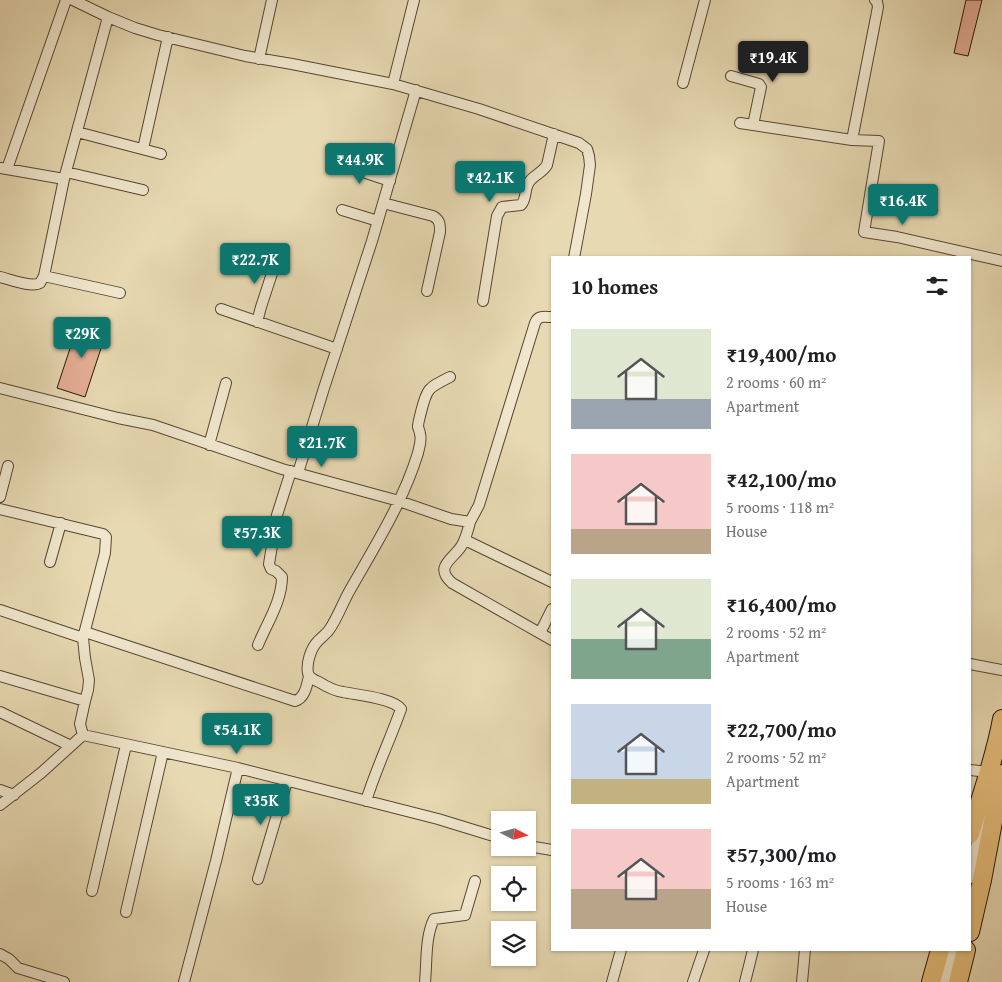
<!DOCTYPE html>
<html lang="en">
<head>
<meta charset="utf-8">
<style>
	body { margin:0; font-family:"Gentium Book Plus",serif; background:#f6f6f6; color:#202124; height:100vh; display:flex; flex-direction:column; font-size:19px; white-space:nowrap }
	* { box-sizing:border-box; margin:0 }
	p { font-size:16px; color:#757577 }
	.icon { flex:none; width:28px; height:28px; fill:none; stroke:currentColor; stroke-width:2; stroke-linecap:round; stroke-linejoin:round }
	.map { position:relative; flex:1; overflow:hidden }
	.panel { position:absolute; left:551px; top:256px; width:420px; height:695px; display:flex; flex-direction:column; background:#fff; border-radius:0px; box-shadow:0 1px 4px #0004 }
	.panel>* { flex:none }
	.needle { width:32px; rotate:96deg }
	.tools { position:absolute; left:491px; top:811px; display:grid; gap:10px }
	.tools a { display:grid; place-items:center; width:45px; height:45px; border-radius:0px; background:#fff; box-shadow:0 1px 4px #0004; font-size:25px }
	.price { position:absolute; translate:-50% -42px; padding:0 11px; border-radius:5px; background:#0f766e; color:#fff; font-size:16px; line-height:32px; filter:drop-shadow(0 1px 2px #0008) }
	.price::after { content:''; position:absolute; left:50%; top:30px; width:15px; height:11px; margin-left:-8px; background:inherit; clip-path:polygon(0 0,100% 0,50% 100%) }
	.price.selected { background:#222; color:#fff }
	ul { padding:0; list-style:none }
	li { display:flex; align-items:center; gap:15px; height:125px; padding:0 20px }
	li span { display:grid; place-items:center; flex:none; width:140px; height:100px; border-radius:0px; color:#555 }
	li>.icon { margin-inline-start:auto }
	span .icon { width:60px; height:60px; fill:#fffc; stroke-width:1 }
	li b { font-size:21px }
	h2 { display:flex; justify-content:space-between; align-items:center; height:60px; padding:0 20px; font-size:21px }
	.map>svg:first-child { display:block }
	.building { fill:#e5ae96; stroke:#271608 }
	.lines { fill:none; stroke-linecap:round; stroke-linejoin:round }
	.street-casing { stroke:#574732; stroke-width:12 }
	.secondary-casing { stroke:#271608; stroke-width:16 }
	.highway-casing { stroke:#271608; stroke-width:20 }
	.street { stroke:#efe6cd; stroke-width:10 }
	.secondary { stroke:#efe6cd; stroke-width:14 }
	.highway { stroke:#e4bc79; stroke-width:18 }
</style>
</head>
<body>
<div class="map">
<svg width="1002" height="982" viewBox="0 0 1002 982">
	<rect width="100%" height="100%" fill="#e7d9b2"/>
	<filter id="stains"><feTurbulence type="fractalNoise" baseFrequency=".004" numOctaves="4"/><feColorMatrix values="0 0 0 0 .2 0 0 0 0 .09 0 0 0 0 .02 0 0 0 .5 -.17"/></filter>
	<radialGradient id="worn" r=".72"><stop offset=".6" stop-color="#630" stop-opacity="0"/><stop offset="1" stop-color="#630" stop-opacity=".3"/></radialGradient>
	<path class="building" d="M966 0H982L968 56 954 53Z
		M79 321 107 330 85 397 57 388Z"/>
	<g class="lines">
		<g class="street-casing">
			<path id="street" d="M73 0 108 17 135 28 158 35 245 56 292 64 393 84 479 109 579 143 587 149 589 156 590 165 586 194 574 258
				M259 59 272 0
				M731 76 759 84 761 87 753 125
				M683 83 705 0
				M393 84 414 0
				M740 123 852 140 879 141 864 232 897 237 1002 261
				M77 132 161 154
				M852 140 878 7 877 2 875 0
				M143 149 168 37
				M339 164 390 181
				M1 168 64 179
				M7 169 66 0
				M66 172 143 190
				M383 203 433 216C440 220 440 224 440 232L427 291
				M342 210 378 221
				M44 276 120 293
				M0 277C9 279 32 288 40 283 41 281 43 278 44 276L64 179 108 17
				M483 301 497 216 502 207 521 205C527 199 524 190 529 182 534 175 542 173 547 165L554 134
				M221 309 337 349
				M257 322 261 307 278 255
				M0 388 118 418 153 425 282 469 399 501 451 519 470 522C468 530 466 538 462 545 454 559 433 566 452 583L552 640
				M209 445 226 383
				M298 473 324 388 372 241 416 90
				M0 497 8 466
				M0 509 103 534 106 537 105 553 83 638 85 658 89 680 88 690 85 701
				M470 522 479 505 535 323C538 315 545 317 552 317
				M465 540 552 582
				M50 562 61 523
				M0 610 83 638
				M85 632 295 701C305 698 307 685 309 676
				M540 633 552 609
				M258 645C267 623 282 601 282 577L276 571 271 569 269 564 277 515 291 471
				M970 664 1002 670
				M0 676 85 701 80 724 83 735 238 768 438 819 500 838
				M0 712 71 746
				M970 770 989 772
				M0 790 14 795
				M366 801C376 769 390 740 401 709 393 698 357 695 343 692 335 691 327 687 319 682 314 680 309 678 308 673 306 663 311 648 318 641 322 637 326 634 329 630 337 619 343 602 350 590 375 546 403 502 418 453 419 447 422 441 420 434 420 432 419 430 418 427 418 422 420 417 421 412 427 388 428 388 450 377
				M0 805 41 773 83 735
				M528 846 552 850
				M258 879 287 781
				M92 891 126 745
				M126 912 163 752
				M0 954 9 959 18 968 64 982
				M184 982 216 861 238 768
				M425 982C427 962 425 937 434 919L465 915 475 881
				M612 982 621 950
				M693 982 704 950
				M745 982 753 950
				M802 982 805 950"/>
		</g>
		<g class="secondary-casing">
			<path id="secondary" d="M970 876 984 824 992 811
				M943 982 951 950"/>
		</g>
		<g class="highway-casing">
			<path id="highway" d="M970 834C981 796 995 758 1002 719
				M970 932 982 880 1002 774
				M931 982 940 950
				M958 982 966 950"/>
		</g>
		<use href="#street" class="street"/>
		<use href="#secondary" class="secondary"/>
		<use href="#highway" class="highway"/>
	</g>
	<rect width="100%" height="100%" filter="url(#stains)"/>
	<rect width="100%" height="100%" fill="url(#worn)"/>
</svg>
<div class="tools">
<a><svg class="needle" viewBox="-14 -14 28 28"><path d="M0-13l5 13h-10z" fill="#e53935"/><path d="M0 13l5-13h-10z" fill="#757577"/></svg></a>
<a><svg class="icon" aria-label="locate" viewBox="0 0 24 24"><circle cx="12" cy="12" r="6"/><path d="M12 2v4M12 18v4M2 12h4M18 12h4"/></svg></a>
<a><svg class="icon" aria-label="layers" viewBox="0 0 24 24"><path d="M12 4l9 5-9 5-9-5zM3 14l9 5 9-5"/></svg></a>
</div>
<b class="price selected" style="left:773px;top:83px">₹19.4K</b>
<b class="price" style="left:360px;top:185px">₹44.9K</b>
<b class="price" style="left:490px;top:203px">₹42.1K</b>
<b class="price" style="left:903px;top:226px">₹16.4K</b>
<b class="price" style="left:255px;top:285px">₹22.7K</b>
<b class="price" style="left:82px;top:359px">₹29K</b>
<b class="price" style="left:322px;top:468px">₹21.7K</b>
<b class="price" style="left:257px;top:558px">₹57.3K</b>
<b class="price" style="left:237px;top:755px">₹54.1K</b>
<b class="price" style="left:261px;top:826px">₹35K</b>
<section class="panel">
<h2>10 homes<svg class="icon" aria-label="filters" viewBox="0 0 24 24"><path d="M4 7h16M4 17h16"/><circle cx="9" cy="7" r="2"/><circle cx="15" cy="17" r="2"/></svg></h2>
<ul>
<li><span style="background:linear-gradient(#dfe7d0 70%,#9aa5b1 0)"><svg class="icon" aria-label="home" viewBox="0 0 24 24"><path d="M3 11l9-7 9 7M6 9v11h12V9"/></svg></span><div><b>₹19,400/mo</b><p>2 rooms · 60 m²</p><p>Apartment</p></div></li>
<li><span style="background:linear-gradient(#f6c9c9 75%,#b9a48a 0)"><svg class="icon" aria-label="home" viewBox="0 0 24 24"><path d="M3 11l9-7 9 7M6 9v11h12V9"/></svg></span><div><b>₹42,100/mo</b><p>5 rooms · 118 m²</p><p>House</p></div></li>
<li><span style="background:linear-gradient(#dfe7d0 60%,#7fa58c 0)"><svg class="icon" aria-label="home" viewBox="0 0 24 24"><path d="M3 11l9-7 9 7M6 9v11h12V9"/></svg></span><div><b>₹16,400/mo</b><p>2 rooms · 52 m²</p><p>Apartment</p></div></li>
<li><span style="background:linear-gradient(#c9d6e8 75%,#c2b280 0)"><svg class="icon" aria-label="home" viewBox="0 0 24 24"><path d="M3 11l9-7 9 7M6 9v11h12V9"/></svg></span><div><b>₹22,700/mo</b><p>2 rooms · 52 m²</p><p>Apartment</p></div></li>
<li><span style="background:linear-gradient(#f6c9c9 60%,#b9a48a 0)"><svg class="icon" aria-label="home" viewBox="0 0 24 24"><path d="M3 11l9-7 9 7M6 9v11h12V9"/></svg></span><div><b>₹57,300/mo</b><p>5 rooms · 163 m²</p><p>House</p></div></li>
</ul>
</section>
</div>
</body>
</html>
